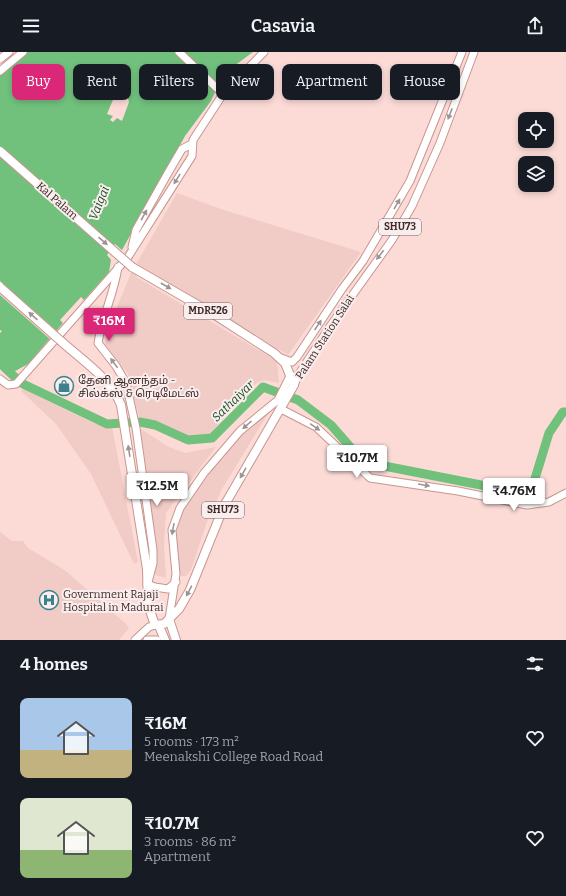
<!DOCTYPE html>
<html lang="en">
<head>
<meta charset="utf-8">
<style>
	body { margin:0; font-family:Bitter,"Noto Sans Tamil",serif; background:#242831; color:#f1f3f6; height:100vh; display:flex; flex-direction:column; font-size:15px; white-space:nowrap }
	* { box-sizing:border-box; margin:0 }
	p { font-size:13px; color:#9ea1a6 }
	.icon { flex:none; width:22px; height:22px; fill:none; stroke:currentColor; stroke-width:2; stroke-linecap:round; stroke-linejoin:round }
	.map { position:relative; height:588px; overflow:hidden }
	.side { display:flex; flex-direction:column; background:#171b24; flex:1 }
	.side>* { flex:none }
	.banner { position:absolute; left:12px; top:12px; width:542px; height:36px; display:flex; gap:8px }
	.tools { position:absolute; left:518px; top:60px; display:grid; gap:8px }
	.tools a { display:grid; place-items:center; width:36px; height:36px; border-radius:8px; background:#171b24; box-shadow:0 2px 6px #0003; font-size:20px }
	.price { position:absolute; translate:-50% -34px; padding:0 9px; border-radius:4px; background:#fff; color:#222; font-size:13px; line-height:26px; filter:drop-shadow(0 1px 2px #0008) }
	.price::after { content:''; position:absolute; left:50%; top:24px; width:12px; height:9px; margin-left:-6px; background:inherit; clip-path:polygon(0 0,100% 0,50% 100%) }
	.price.on { background:#db2777; color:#fff }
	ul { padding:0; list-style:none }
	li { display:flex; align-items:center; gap:12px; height:100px; padding:0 20px }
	li span { display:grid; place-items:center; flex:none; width:112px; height:80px; border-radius:8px; color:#555 }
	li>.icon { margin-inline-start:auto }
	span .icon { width:48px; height:48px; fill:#fffc; stroke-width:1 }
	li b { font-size:17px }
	h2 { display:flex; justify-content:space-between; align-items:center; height:48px; padding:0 20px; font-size:17px }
	.chip { padding:0 14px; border-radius:8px; background:#171b24; box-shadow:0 2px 6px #0003; font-size:14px; line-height:36px }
	.chip.on { background:#db2777; color:#fff }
	header { display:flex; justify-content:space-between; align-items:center; height:52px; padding:0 20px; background:#171b24; font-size:18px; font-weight:600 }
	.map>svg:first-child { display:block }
	.built { fill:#f1cbc6 }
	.water { fill:#71c17d; fill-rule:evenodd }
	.pier { fill:#fcdbd7 }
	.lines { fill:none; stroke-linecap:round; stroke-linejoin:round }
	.river { stroke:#71c17d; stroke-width:9 }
	.secondary-casing { stroke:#c8968f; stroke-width:9 }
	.primary-casing { stroke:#c8968f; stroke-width:9 }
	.highway-casing { stroke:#c8968f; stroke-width:10 }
	.secondary { stroke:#fff; stroke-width:7 }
	.primary { stroke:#fff; stroke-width:7 }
	.highway { stroke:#fff; stroke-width:8 }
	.highway-bridge-casing { stroke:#c8968f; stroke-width:10; stroke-linecap:butt }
	.highway-bridge { stroke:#fff; stroke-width:8 }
	.oneway { fill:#9f9494 }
	.labels { text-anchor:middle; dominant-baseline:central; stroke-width:4; stroke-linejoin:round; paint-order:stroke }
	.shield { fill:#f9eeed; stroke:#776563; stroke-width:1 }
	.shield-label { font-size:10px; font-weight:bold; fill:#3f2a28 }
	.street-label { font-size:11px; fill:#3f2a28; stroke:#f9eeed }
	.poi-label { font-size:11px; fill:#3f2a28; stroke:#f9eeed; text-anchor:start }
	.water-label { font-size:12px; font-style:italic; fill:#164f23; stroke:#f9eeed }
</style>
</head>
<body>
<header><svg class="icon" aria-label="menu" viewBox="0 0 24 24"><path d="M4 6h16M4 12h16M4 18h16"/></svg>Casavia<svg class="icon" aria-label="share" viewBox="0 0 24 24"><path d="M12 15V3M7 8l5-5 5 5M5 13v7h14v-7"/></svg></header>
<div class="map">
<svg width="566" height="588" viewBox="0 0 566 588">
	<rect width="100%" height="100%" fill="#fcdbd7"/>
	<path class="built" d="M177 141 224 158 361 200 288 303 143 216 136 225 277 309 279 331 264 328 251 334 209 383 189 385 156 370 139 365 128 322 105 292 108 277 131 221Z
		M24 335 39 345 93 371 112 375 138 510 134 512 91 422 56 372 21 339Z
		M266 357 269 360 222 437 207 470 191 518 186 524H181L173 490 178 461 200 429 231 392Z
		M141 377 169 395 185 401 216 395 166 461 164 494 166 526 155 523Z
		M0 480 12 489H23L28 496 66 519 125 571 129 576 119 588H0Z"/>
	<path class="water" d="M27 0H253L234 14 237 17 215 40 211 49 185 84 122 198 115 192 107 203 111 208 109 220 84 248 81 245 60 268 63 271 28 312 8 323 0 315V281L2 279 0 278V21ZM126 38 129 50 122 69 117 66 113 70 110 68 113 64 107 62 115 43Z"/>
	<path class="pier" d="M0 229 58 280 51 288 0 243Z"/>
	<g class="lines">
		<path class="river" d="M0 311 21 331 107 372 140 370 155 373 188 388 212 386 263 335 298 348 331 373 352 397 374 412 481 433 522 445 533 433 549 381 563 360H566"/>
		<g class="secondary-casing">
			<path id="secondary" d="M179 0 223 42
				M0 7 9 0
				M0 19 23 0
				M118 215C114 242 102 265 98 291L116 314 126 331 136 376 153 498V511L148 530
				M281 357 316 375 370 426 458 439 527 453 549 450 566 441"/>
		</g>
		<g class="primary-casing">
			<path id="primary" d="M132 195 136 178 168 121 182 97 192 92
				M281 306 292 310 297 305 342 237 363 209 410 129 462 0
				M0 327 8 333 16 332 128 205 192 104 193 88 223 42 264 0
				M294 333 299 322 331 273 392 188 412 154 440 91 474 0
				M147 532 155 535 168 537 176 530
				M169 567 176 522 172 478 180 456 204 421 240 379 278 348 290 324H293
				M135 588 149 575 155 573
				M147 588H157"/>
		</g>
		<g class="highway-casing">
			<path id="highway" d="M62 290C82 308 111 327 121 353L147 517 148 553 155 573 164 572 179 557 190 538 224 454 294 333 285 311 274 301 215 263 132 215
				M169 567 176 588
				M159 574 165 588"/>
		</g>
		<use href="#secondary" class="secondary"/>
		<use href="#primary" class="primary"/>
		<use href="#highway" class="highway"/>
		<g class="highway-bridge-casing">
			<path id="highway-bridge" d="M0 99 132 215
				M0 235 62 290"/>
		</g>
		<use href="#highway-bridge" class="highway-bridge"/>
	</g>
	<defs><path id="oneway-solid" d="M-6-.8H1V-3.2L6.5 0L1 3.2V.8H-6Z"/></defs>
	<g class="oneway">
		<use href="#oneway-solid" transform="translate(450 62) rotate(111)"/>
		<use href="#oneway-solid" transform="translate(177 127) rotate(122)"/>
		<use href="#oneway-solid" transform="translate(397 152) rotate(-60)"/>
		<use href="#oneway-solid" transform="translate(144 163) rotate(-61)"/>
		<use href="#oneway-solid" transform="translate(103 189) rotate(41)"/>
		<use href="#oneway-solid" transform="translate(380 203) rotate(128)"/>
		<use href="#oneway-solid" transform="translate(166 234) rotate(30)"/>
		<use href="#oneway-solid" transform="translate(33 264) rotate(-139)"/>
		<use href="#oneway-solid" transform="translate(318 273) rotate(-56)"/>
		<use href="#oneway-solid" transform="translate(114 311) rotate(-127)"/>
		<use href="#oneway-solid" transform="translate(247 373) rotate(138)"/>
		<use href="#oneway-solid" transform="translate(315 375) rotate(35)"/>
		<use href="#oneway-solid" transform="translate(129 399) rotate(-99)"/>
		<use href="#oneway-solid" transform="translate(243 421) rotate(120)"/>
		<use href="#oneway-solid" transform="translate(424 433) rotate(10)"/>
		<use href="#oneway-solid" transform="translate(173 477) rotate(100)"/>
		<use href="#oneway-solid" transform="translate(189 539) rotate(118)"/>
	</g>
	<defs>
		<g id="shop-ring" transform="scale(1)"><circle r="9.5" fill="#f9eeed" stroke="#3c828c" stroke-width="1.5"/><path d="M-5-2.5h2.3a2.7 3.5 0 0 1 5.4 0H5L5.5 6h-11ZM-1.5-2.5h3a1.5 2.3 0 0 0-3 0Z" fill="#3c828c"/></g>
		<g id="hospital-ring" transform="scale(1)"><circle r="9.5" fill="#f9eeed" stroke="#3c828c" stroke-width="1.5"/><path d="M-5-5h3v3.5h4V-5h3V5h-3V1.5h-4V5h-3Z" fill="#3c828c"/></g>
	</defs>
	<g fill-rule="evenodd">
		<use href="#shop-ring" x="64" y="334"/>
		<use href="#hospital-ring" x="49" y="548"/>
	</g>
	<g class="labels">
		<g class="shield">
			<rect x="379" y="167" width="42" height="16" rx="3"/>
			<rect x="184" y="251" width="48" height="16" rx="3"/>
			<rect x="202" y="450" width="42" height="16" rx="3"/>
		</g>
		<g class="shield-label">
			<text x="400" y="175">SHU73</text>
			<text x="208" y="259">MDR526</text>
			<text x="223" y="458">SHU73</text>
		</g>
		<g class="street-label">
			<text transform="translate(57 149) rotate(41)">Kal Palam</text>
			<text transform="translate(325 285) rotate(-57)">Palam Station Salai</text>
		</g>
		<g class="poi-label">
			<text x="78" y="328">தேனி ஆனந்தம் -<tspan x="78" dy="13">சில்க்ஸ் &amp; ரெடிமேட்ஸ்</tspan></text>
			<text x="63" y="542">Government Rajaji<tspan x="63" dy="13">Hospital in Madurai</tspan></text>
		</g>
		<g class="water-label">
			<text transform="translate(99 151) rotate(-68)">Vaigai</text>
			<text transform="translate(233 349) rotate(-44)">Sathaiyar</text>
		</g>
	</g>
</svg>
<div class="tools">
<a><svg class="icon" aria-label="locate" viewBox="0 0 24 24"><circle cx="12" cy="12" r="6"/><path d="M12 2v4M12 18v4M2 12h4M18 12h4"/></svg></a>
<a><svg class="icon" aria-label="layers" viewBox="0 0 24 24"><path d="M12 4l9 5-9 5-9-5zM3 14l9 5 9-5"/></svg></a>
</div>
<b class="price on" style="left:109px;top:290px">₹16M</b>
<b class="price" style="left:357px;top:427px">₹10.7M</b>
<b class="price" style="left:157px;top:455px">₹12.5M</b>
<b class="price" style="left:514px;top:460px">₹4.76M</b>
<div class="banner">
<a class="chip on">Buy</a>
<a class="chip">Rent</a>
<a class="chip">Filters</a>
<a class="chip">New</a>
<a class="chip">Apartment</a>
<a class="chip">House</a>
</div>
</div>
<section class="side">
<h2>4 homes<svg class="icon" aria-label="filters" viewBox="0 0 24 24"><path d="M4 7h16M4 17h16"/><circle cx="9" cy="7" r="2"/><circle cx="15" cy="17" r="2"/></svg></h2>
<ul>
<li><span style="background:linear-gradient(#a9c7e8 65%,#c2b280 0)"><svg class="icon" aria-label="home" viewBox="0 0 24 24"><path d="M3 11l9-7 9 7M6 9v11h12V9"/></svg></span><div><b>₹16M</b><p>5 rooms · 173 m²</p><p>Meenakshi College Road Road</p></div><svg class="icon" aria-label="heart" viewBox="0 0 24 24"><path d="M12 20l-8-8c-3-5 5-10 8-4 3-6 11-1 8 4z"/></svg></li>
<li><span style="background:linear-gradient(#dfe7d0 65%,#8fb573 0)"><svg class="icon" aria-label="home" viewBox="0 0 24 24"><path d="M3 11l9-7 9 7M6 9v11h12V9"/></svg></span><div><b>₹10.7M</b><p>3 rooms · 86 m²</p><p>Apartment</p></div><svg class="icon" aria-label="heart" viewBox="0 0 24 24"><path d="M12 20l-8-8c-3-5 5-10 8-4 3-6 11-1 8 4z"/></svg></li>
</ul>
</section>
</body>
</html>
